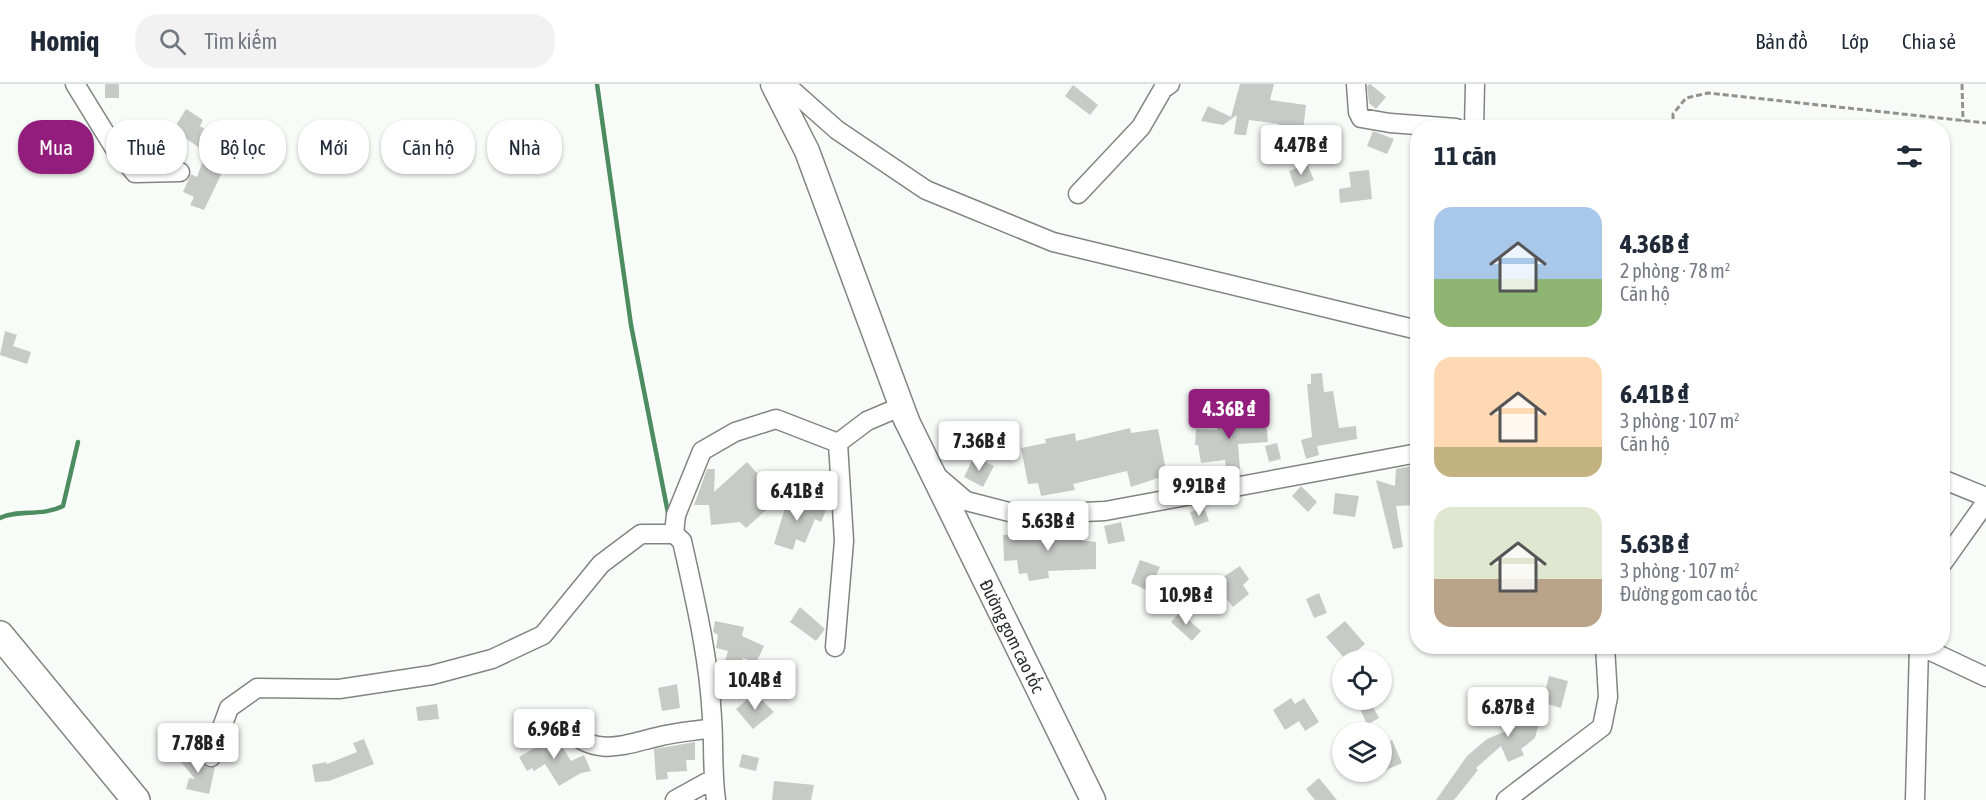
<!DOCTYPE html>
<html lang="vi">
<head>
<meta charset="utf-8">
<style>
	body { margin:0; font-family:"Asap Condensed",sans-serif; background:#f2f2f3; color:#1f2937; height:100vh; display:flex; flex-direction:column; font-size:22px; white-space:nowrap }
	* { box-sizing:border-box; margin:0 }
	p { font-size:20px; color:#747a83 }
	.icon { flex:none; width:33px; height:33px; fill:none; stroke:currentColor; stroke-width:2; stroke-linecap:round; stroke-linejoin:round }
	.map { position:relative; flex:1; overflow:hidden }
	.drawer { position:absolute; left:1410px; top:36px; width:540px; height:534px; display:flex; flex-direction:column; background:#fff; border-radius:24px; box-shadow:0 2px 4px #0004 }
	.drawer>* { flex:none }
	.hud { position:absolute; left:18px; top:36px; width:570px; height:54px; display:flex; gap:12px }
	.buttons { position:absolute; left:1332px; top:566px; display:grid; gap:12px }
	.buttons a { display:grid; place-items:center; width:60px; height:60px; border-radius:50%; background:#fff; box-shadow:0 2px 4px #0004; font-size:30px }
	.price { position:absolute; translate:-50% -51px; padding:0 14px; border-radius:6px; background:#fff; color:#222; font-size:20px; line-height:39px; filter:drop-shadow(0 2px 3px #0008) }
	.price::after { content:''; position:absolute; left:50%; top:36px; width:18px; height:14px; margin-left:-9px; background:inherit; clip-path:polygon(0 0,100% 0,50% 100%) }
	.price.on { background:#921d7c; color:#fff }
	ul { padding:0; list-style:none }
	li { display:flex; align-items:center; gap:18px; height:150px; padding:0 24px }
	li span { display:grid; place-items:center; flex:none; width:168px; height:120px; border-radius:18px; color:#555 }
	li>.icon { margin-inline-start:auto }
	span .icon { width:72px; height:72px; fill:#fffc; stroke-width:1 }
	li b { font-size:26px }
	h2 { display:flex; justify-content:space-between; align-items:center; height:72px; padding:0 24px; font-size:26px }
	.tag { padding:0 21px; border-radius:24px; background:#fff; box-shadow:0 2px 4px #0004; font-size:21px; line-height:54px }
	.tag.on { background:#921d7c; color:#fff }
	header { display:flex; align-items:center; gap:36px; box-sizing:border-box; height:84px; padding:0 30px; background:#fff; border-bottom:2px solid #e0e1e3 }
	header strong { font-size:28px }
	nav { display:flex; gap:33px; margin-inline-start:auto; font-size:21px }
	.search { width:420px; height:54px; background:#f2f2f3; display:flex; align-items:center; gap:15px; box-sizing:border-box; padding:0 21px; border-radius:24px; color:#747a83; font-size:22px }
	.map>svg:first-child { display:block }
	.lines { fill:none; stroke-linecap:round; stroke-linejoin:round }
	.stream { stroke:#4d8c60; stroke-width:4.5 }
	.building { fill:#c7cbc8 }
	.minor-casing { stroke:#818582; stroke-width:21 }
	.major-casing { stroke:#818582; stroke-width:27 }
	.highway-casing { stroke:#818582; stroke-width:30 }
	.path { stroke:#8f9290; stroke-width:3; stroke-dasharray:6 3; stroke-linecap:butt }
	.minor { stroke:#fff; stroke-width:18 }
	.major { stroke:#fff; stroke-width:24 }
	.highway { stroke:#fff; stroke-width:27 }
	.labels { text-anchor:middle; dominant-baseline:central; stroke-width:4.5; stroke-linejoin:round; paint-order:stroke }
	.street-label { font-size:18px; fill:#2b2d2c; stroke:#fff }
</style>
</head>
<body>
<header>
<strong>Homiq</strong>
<div class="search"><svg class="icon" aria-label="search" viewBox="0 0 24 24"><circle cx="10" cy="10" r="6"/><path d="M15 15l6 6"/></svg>Tìm kiếm</div>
<nav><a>Bản đồ</a><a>Lớp</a><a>Chia sẻ</a></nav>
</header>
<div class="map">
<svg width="1986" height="716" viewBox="0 0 1986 716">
	<rect width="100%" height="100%" fill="#f8fcf9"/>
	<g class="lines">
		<path class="stream" d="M597 0 631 241 669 434
			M0 434C18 425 42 433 63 422L78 358"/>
	</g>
	<path class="building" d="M105 0H119V14H105Z
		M1240 0H1274L1270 16 1306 21 1301 63 1276 58 1279 40 1249 36 1246 51H1241L1234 50 1237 31 1223 41 1201 37 1208 22 1231 33Z
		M1370 0 1386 13 1376 25 1369 19 1367 2Z
		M1073 1 1098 21 1090 31 1065 12Z
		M186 25 203 36 200 42 211 49 207 55 233 66 204 126 190 121 194 113 183 108 191 90 197 93 206 68 173 46Z
		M149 39 156 71 140 74 133 43Z
		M1373 47 1394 55 1387 70 1367 62Z
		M1307 80 1314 96 1295 103 1289 87Z
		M1369 86 1372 115 1340 119 1339 105 1351 103 1349 88Z
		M5 247 17 251 13 262 31 268 27 280 0 271Z
		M1322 289 1324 308 1333 307 1339 344 1356 342 1357 355 1317 362 1319 371 1306 375 1301 356 1312 353 1307 300H1311V290Z
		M1217 336H1266L1268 358 1238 360 1240 385 1226 386 1225 376 1201 379 1198 361H1195L1196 345 1217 346Z
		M1130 344 1131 349 1158 345 1167 391 1131 403 1127 387 1073 400 1075 406 1041 412 1038 399 1028 400 1021 364 1046 359 1045 355 1075 349 1076 357Z
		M1277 359 1281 375 1269 378 1265 362Z
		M974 373 994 382 983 403 964 393Z
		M747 378 766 399 756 409 781 413 746 444 740 438 711 441 709 421H694L707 385H715L714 408Z
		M1418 381V421L1396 422 1403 463 1393 465 1376 396 1395 402 1396 385Z
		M1301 402 1317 418 1308 428 1292 412Z
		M1335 409 1359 412 1355 433 1333 430Z
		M797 413 826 426 821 438 815 435 805 459 796 455 793 466 774 460 788 414Z
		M1204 423 1209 437 1195 442 1190 428Z
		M1121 438 1125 457 1108 460 1104 442Z
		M1069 441 1071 455 1096 458V485L1048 487 1049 494 1029 497 1027 489 1019 490 1017 476 1004 477 1003 451 1022 450V444L1039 443V447Z
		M1140 476 1160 483 1149 507 1131 499Z
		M1240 482 1249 495 1243 501 1249 510 1233 523 1214 499Z
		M1210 491 1218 508 1205 514 1197 498Z
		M1319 509 1327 529 1314 534 1306 515Z
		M800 523 825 545 816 557 790 538Z
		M1180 528 1201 547 1192 557 1171 538Z
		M715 537 744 543 742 552 764 562 756 579 743 574 739 588 723 584 728 567 716 564 718 551 713 548Z
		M1345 537 1365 560 1346 576 1326 553Z
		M1549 592 1568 597 1561 624 1544 619 1535 654 1521 665 1524 671 1508 678 1501 662 1476 684 1478 686 1454 716H1436L1467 672 1487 655 1516 643 1513 640 1522 633 1531 608 1544 611Z
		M677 600 680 624 662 627 658 604Z
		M755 609 774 628 753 645 736 625Z
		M1291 614 1295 620 1304 614 1319 638 1305 647 1299 637 1285 646 1273 626Z
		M1356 615H1369L1379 634 1367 641Z
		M437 620 439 635 418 637 416 623Z
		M552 647 571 677 584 671 591 687 581 689 559 702 545 680 534 687 532 684 527 687 519 673 538 662 534 657Z
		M364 655 374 680 329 697 315 698 312 681 326 678 327 680 357 668 353 659Z
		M1392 656 1402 679 1382 688V661Z
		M695 658V676H686L687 687 667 688 668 695 656 696 654 665Z
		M191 669 200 671 202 680 207 683H215L209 710 186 705 189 694 195 695 180 677Z
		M742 670 759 674 756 687 739 683Z
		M1319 694 1337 716H1315L1306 705Z
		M774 697 814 701 811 716H772Z"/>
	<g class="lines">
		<g class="minor-casing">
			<path id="minor" d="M75 0 115 65 135 89 180 88
				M785 0 837 46 926 106 1053 158 1418 246
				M1356 0 1358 28 1361 34 1390 39 1456 44
				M1474 44 1475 0
				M1078 110 1141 43 1163 5 1170 0
				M937 392 966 417 1021 431 1105 427 1418 369
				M1942 395 1986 413
				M674 450 676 431 702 367 735 348 776 335 838 359 867 337 900 323
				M1942 480 1986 418
				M1920 562 1986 593
				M835 563 844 457 838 359
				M563 641C594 675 623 661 661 652 678 648 695 647 712 644
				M211 673 229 624 257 604 339 605 432 591 492 575 543 551 601 480 641 450H674L682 457C695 515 709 574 712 634 714 661 712 688 716 716
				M675 716 713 695
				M1506 716 1602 643 1608 613 1605 562
				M1915 716 1919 562"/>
		</g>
		<g class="major-casing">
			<g id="major">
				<path d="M773 0 807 67 907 337"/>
				<path id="s1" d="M900 323 1093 716"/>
			</g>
		</g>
		<g class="highway-casing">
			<path id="highway" d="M0 551 136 716"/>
		</g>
		<path class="path" d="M1962 0 1963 37
			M1673 44V30L1686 14 1708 9 1986 39"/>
		<use href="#minor" class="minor"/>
		<use href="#major" class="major"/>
		<use href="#highway" class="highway"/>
	</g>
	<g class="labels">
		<g class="street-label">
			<text stroke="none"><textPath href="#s1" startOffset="255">Đường gom cao tốc</textPath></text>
		</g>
	</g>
</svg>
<div class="buttons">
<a><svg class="icon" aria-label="locate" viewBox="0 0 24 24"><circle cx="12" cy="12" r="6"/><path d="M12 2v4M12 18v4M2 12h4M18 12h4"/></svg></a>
<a><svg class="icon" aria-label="layers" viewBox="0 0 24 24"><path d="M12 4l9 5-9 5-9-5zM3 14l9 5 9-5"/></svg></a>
</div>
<b class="price" style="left:1301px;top:92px">4.47B ₫</b>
<b class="price on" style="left:1229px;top:356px">4.36B ₫</b>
<b class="price" style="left:979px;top:388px">7.36B ₫</b>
<b class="price" style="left:1199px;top:433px">9.91B ₫</b>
<b class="price" style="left:797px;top:438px">6.41B ₫</b>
<b class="price" style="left:1048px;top:468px">5.63B ₫</b>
<b class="price" style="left:1186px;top:542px">10.9B ₫</b>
<b class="price" style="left:755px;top:627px">10.4B ₫</b>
<b class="price" style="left:1508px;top:654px">6.87B ₫</b>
<b class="price" style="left:554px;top:676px">6.96B ₫</b>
<b class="price" style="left:198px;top:690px">7.78B ₫</b>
<div class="hud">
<a class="tag on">Mua</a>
<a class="tag">Thuê</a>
<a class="tag">Bộ lọc</a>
<a class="tag">Mới</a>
<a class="tag">Căn hộ</a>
<a class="tag">Nhà</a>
</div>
<section class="drawer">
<h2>11 căn<svg class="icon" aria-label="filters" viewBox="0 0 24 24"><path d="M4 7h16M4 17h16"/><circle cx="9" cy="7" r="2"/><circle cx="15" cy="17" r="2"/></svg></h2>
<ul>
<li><span style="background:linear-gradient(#a9c7e8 60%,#8fb573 0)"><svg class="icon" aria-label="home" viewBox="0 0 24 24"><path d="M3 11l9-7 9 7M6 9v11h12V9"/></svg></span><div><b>4.36B ₫</b><p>2 phòng · 78 m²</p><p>Căn hộ</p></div></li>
<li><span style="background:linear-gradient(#ffd9b3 75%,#c2b280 0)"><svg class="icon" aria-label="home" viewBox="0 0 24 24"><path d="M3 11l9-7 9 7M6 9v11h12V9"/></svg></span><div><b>6.41B ₫</b><p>3 phòng · 107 m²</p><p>Căn hộ</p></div></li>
<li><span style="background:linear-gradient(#dfe7d0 60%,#b9a48a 0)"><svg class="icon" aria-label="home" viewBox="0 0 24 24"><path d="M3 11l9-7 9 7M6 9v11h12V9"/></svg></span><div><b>5.63B ₫</b><p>3 phòng · 107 m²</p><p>Đường gom cao tốc</p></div></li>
</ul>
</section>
</div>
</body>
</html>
